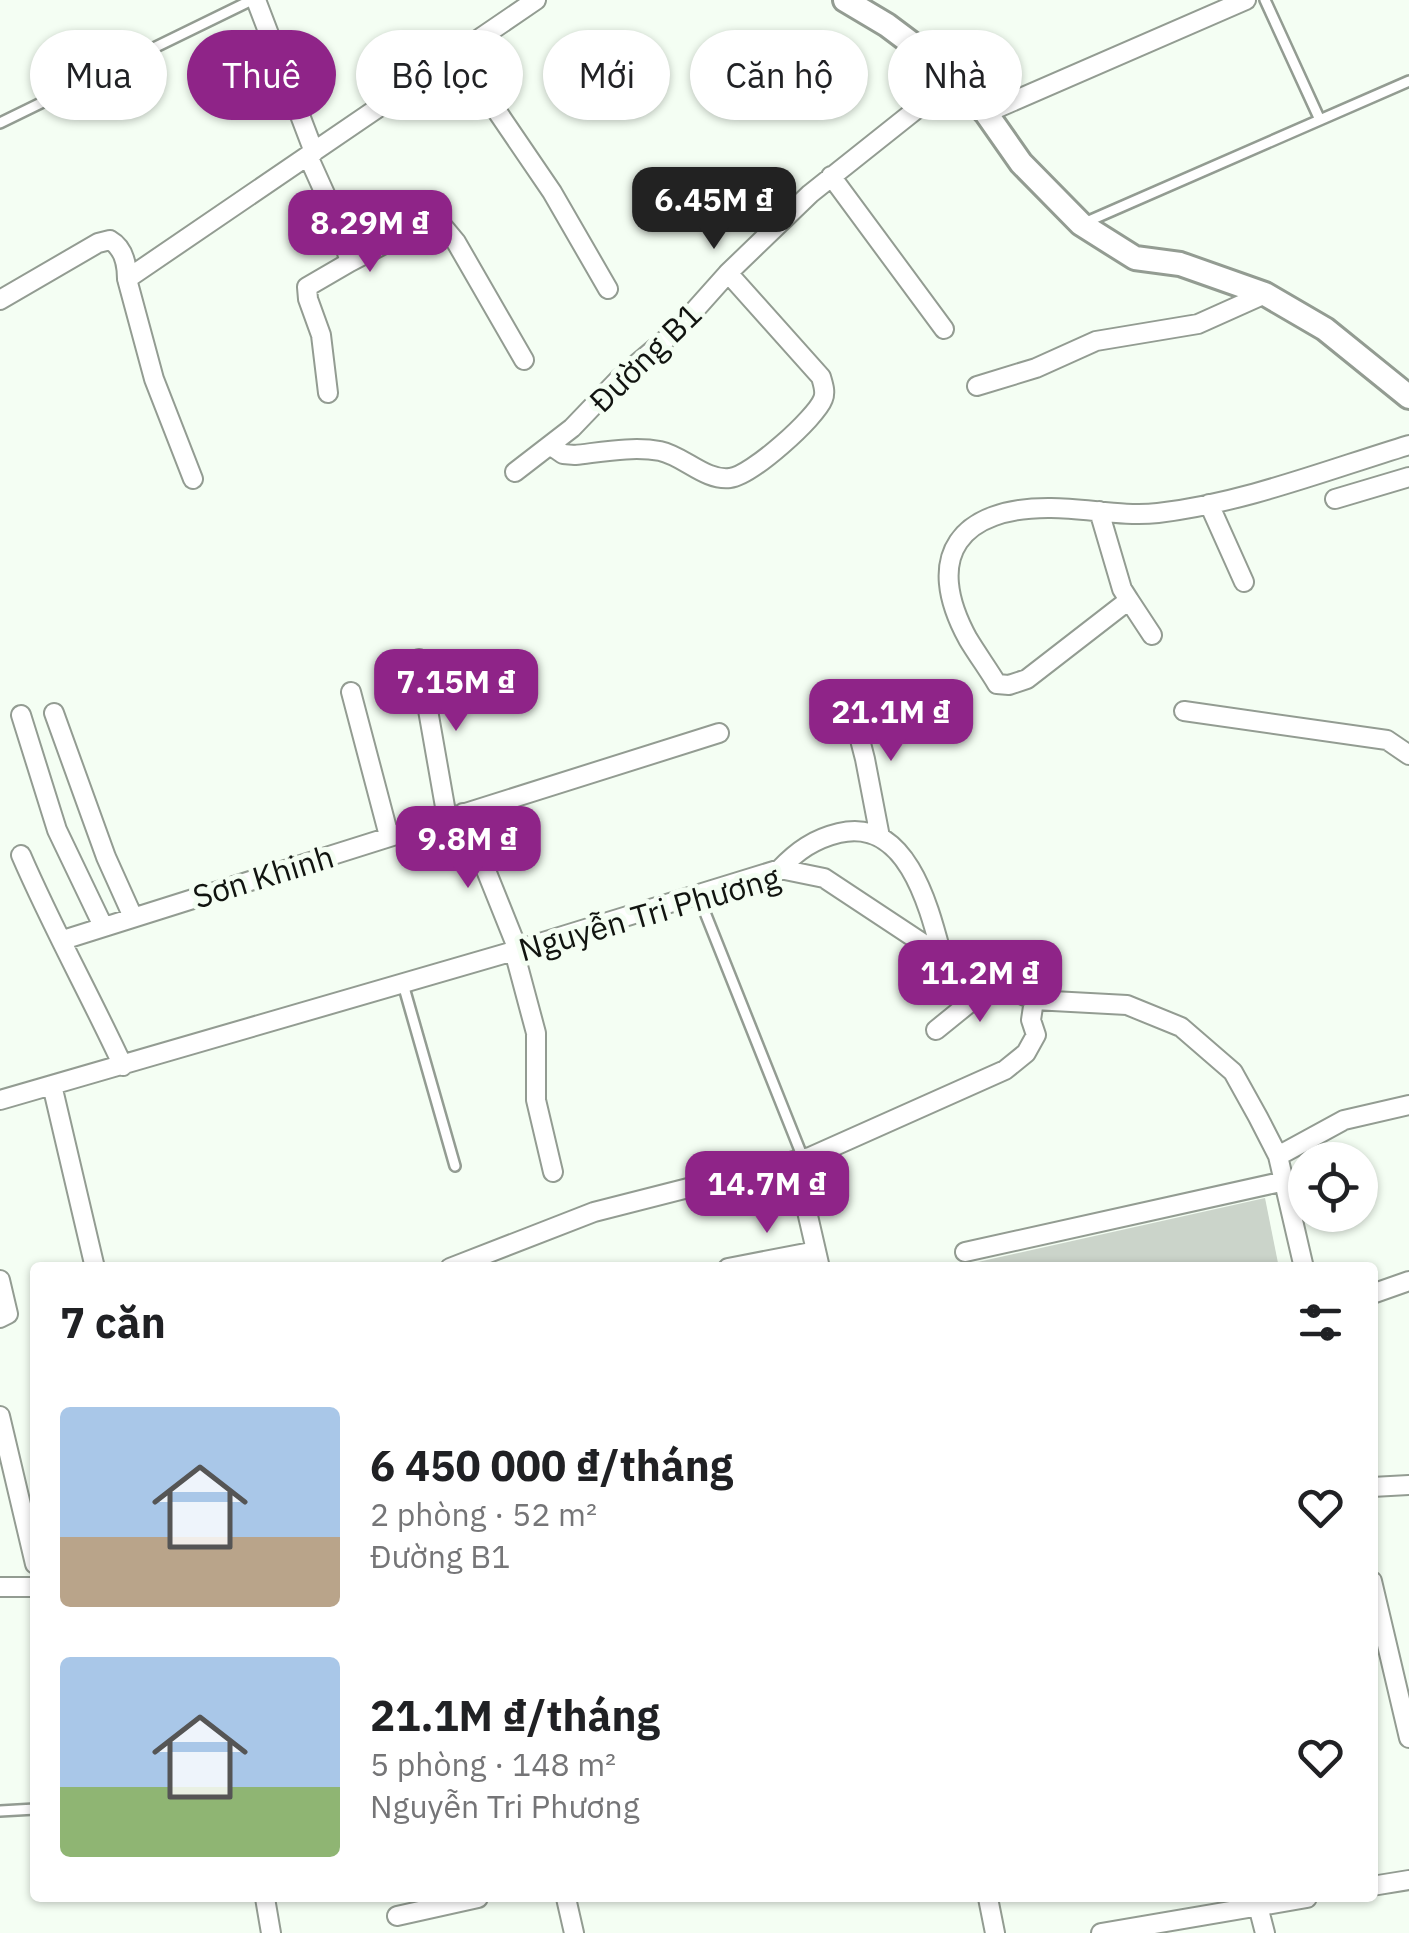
<!DOCTYPE html>
<html lang="vi">
<head>
<meta charset="utf-8">
<style>
	body { margin:0; font-family:"IBM Plex Sans",sans-serif; background:#f2f2f2; color:#202124; height:100vh; display:flex; flex-direction:column; font-size:38px; white-space:nowrap }
	* { box-sizing:border-box; margin:0 }
	p { font-size:32px; color:#757577 }
	.icon { flex:none; width:55px; height:55px; fill:none; stroke:currentColor; stroke-width:2; stroke-linecap:round; stroke-linejoin:round }
	.map { position:relative; flex:1; overflow:hidden }
	.side { position:absolute; left:30px; top:1262px; width:1348px; height:640px; display:flex; flex-direction:column; background:#fff; border-radius:10px; box-shadow:0 2px 8px #0004 }
	.side>* { flex:none }
	.hud { position:absolute; left:30px; top:30px; width:1350px; height:90px; display:flex; gap:20px }
	.fabs { position:absolute; left:1288px; top:1142px; display:grid; gap:20px }
	.fabs a { display:grid; place-items:center; width:90px; height:90px; border-radius:50%; background:#fff; box-shadow:0 2px 8px #0004; font-size:50px }
	.price { position:absolute; translate:-50% -85px; padding:0 22px; border-radius:20px; background:#8f2488; color:#fff; font-size:32px; line-height:65px; filter:drop-shadow(0 2px 5px #0008) }
	.price::after { content:''; position:absolute; left:50%; top:60px; width:30px; height:22px; margin-left:-15px; background:inherit; clip-path:polygon(0 0,100% 0,50% 100%) }
	.price.selected { background:#222; color:#fff }
	ul { padding:0; list-style:none }
	li { display:flex; align-items:center; gap:30px; height:250px; padding:0 30px }
	li span { display:grid; place-items:center; flex:none; width:280px; height:200px; border-radius:10px; color:#555 }
	li>.icon { margin-inline-start:auto }
	span .icon { width:120px; height:120px; fill:#fffc; stroke-width:1 }
	li b { font-size:42px }
	h2 { display:flex; justify-content:space-between; align-items:center; height:120px; padding:0 30px; font-size:42px }
	.pill { padding:0 35px; border-radius:45px; background:#fff; box-shadow:0 2px 8px #0004; font-size:35px; line-height:90px }
	.pill.selected { background:#8f2488; color:#fff }
	.map>svg:first-child { display:block }
	.building { fill:#cbd4ca }
	.lines { fill:none; stroke-linecap:round; stroke-linejoin:round }
	.service-casing { stroke:#939c92; stroke-width:14 }
	.minor-casing { stroke:#939c92; stroke-width:22 }
	.tertiary-casing { stroke:#939c92; stroke-width:28 }
	.service { stroke:#fff; stroke-width:9 }
	.minor { stroke:#fff; stroke-width:18 }
	.tertiary { stroke:#fff; stroke-width:22 }
	.labels { text-anchor:middle; dominant-baseline:central; stroke-width:10; stroke-linejoin:round; paint-order:stroke }
	.street-label { font-size:32px; fill:#111410; stroke:#f4fef3 }
</style>
</head>
<body>
<div class="map">
<svg width="1409" height="1933" viewBox="0 0 1409 1933">
	<rect width="100%" height="100%" fill="#f4fef3"/>
	<path class="building" d="M1265 1198 1279 1268H970L969 1264Z"/>
	<g class="lines">
		<g class="service-casing">
			<path id="service" d="M1265 0 1320 120
				M0 123 252 0
				M1084 223 1409 81
				M698 895 803 1158
				M403 984 455 1166
				M0 1811 35 1809"/>
		</g>
		<g class="minor-casing">
			<path id="minor" d="M256 0 314 152
				M458 54 552 192 608 289
				M986 113 1246 0
				M308 156 335 216 350 262 307 287 308 299 321 335 328 393
				M831 176 944 329
				M350 262 415 228 441 224 456 242 524 360
				M127 279 536 0
				M0 300 98 243 110 240C124 248 127 263 127 279L154 379 193 479
				M977 386 1036 368 1096 341 1198 324 1265 294
				M550 445 563 454 575 455C602 452 633 446 660 451 684 456 705 481 730 478 751 476 816 418 823 399 826 392 823 384 821 377L728 273
				M515 472 572 428 619 379 678 329 728 273 810 194 952 81
				M1335 499 1409 477
				M1209 504 1244 582
				M1099 511 1122 589 1129 600 1027 679 1009 685 997 684C988 669 977 654 968 639 922 555 961 507 1051 508 1086 508 1123 517 1158 513 1243 503 1327 470 1409 445
				M1129 600 1152 635
				M419 659 447 818
				M351 692 389 836
				M850 701 865 759 880 837
				M1184 711 1387 740 1409 755
				M54 713 106 857 133 917
				M21 715 57 830 103 926
				M463 813 518 950
				M21 855C52 927 90 995 123 1066
				M780 869C797 851 814 839 839 833 907 817 929 907 942 956
				M63 940 719 733
				M514 951 536 1033V1100L553 1172
				M936 1030 994 983
				M52 1085 95 1268
				M0 1100 514 951 780 869 824 878 954 964 1034 1000 1127 1005 1181 1027 1233 1072 1258 1117 1278 1156 1304 1268
				M1278 1156 1344 1120 1409 1105
				M803 1158 808 1172 803 1194 820 1268
				M965 1252 1285 1181
				M450 1268 594 1212 810 1157 1005 1070 1026 1053 1036 1035 1031 1020 1034 1000
				M728 1268 816 1251
				M0 1280 8 1314 0 1318
				M1372 1294 1409 1281
				M0 1416 35 1564
				M1372 1487 1409 1485
				M1372 1581 1409 1738
				M0 1587H35
				M1372 1886 1409 1880
				M265 1898 271 1933
				M566 1898 574 1933
				M988 1898 995 1933
				M1258 1906 1265 1933
				M397 1916 478 1898
				M1101 1933 1307 1898"/>
		</g>
		<g class="tertiary-casing">
			<path id="tertiary" d="M845 0 887 25 939 64 986 113 1021 163 1081 224 1135 258 1180 264 1265 294 1325 329 1409 397"/>
		</g>
		<use href="#service" class="service"/>
		<use href="#minor" class="minor"/>
		<use href="#tertiary" class="tertiary"/>
	</g>
	<g class="labels">
		<g class="street-label">
			<text transform="translate(645 357) rotate(-44)">Đường B1</text>
			<text transform="translate(263 876) rotate(-17)">Sơn Khinh</text>
			<text transform="translate(649 913) rotate(-16)">Nguyễn Tri Phương</text>
		</g>
	</g>
</svg>
<div class="fabs">
<a><svg class="icon" aria-label="locate" viewBox="0 0 24 24"><circle cx="12" cy="12" r="6"/><path d="M12 2v4M12 18v4M2 12h4M18 12h4"/></svg></a>
</div>
<b class="price selected" style="left:714px;top:252px">6.45M ₫</b>
<b class="price" style="left:370px;top:275px">8.29M ₫</b>
<b class="price" style="left:456px;top:734px">7.15M ₫</b>
<b class="price" style="left:891px;top:764px">21.1M ₫</b>
<b class="price" style="left:468px;top:891px">9.8M ₫</b>
<b class="price" style="left:980px;top:1025px">11.2M ₫</b>
<b class="price" style="left:767px;top:1236px">14.7M ₫</b>
<div class="hud">
<a class="pill">Mua</a>
<a class="pill selected">Thuê</a>
<a class="pill">Bộ lọc</a>
<a class="pill">Mới</a>
<a class="pill">Căn hộ</a>
<a class="pill">Nhà</a>
</div>
<section class="side">
<h2>7 căn<svg class="icon" aria-label="filters" viewBox="0 0 24 24"><path d="M4 7h16M4 17h16"/><circle cx="9" cy="7" r="2"/><circle cx="15" cy="17" r="2"/></svg></h2>
<ul>
<li><span style="background:linear-gradient(#a9c7e8 65%,#b9a48a 0)"><svg class="icon" aria-label="home" viewBox="0 0 24 24"><path d="M3 11l9-7 9 7M6 9v11h12V9"/></svg></span><div><b>6 450 000 ₫/tháng</b><p>2 phòng · 52 m²</p><p>Đường B1</p></div><svg class="icon" aria-label="heart" viewBox="0 0 24 24"><path d="M12 20l-8-8c-3-5 5-10 8-4 3-6 11-1 8 4z"/></svg></li>
<li><span style="background:linear-gradient(#a9c7e8 65%,#8fb573 0)"><svg class="icon" aria-label="home" viewBox="0 0 24 24"><path d="M3 11l9-7 9 7M6 9v11h12V9"/></svg></span><div><b>21.1M ₫/tháng</b><p>5 phòng · 148 m²</p><p>Nguyễn Tri Phương</p></div><svg class="icon" aria-label="heart" viewBox="0 0 24 24"><path d="M12 20l-8-8c-3-5 5-10 8-4 3-6 11-1 8 4z"/></svg></li>
</ul>
</section>
</div>
</body>
</html>
